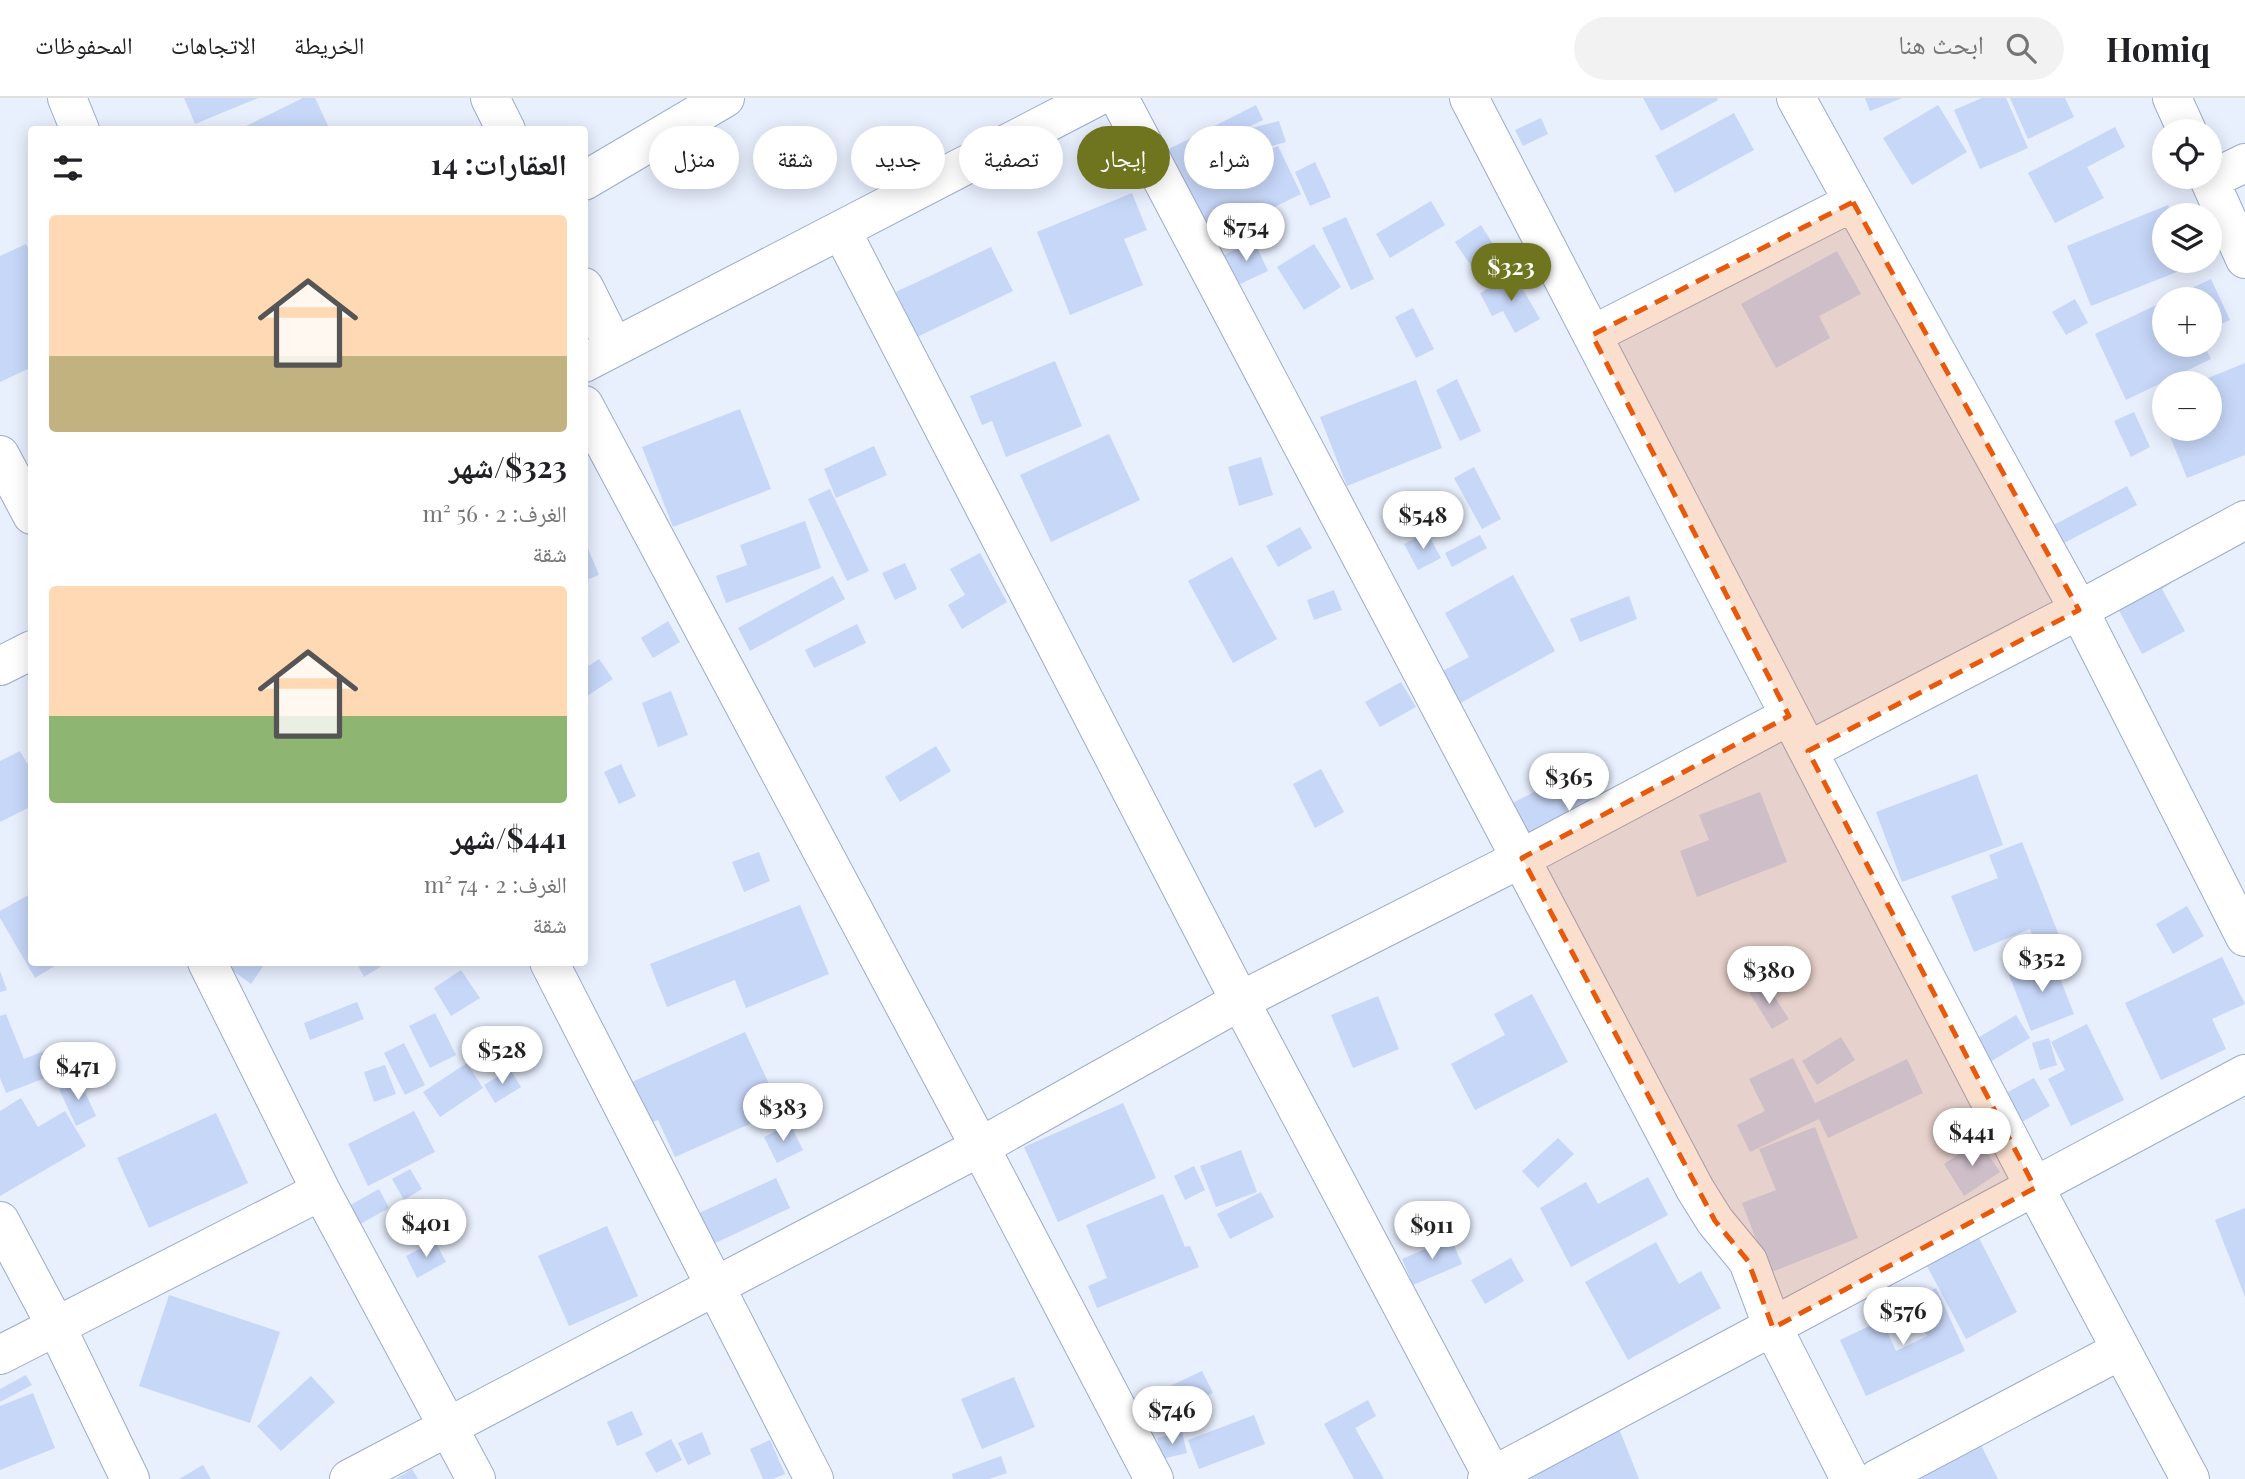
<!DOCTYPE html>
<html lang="ar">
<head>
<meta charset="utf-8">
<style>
	body { margin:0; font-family:"Playfair Display","Noto Naskh Arabic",serif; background:#f2f2f2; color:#202124; direction:rtl; height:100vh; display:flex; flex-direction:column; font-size:26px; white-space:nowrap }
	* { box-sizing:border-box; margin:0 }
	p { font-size:23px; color:#757577 }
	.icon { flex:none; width:38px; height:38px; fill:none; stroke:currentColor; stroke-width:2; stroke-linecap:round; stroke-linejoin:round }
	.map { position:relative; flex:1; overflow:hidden; direction:ltr }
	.sheet { position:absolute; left:28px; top:28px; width:560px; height:840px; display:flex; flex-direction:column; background:#fff; border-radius:7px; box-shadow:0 4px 18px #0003; direction:rtl }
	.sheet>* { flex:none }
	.banner { position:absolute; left:609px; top:28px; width:665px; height:63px; direction:rtl; display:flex; gap:14px }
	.controls { position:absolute; left:2152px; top:21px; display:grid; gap:14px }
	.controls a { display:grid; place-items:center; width:70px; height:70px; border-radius:50%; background:#fff; box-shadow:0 4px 18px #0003; font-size:35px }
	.price { position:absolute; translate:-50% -60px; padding:0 16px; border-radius:24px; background:#fff; color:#222; font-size:23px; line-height:46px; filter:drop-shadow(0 2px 4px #0008) }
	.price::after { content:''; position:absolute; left:50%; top:42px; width:21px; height:16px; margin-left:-10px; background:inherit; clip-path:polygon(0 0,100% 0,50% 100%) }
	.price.selected { background:#6e751e; color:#fff }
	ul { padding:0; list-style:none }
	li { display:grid; align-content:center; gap:14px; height:371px; padding:0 21px }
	li span { display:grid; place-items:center; height:217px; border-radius:7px; color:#555 }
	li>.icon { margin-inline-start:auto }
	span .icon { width:126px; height:126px; fill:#fffc; stroke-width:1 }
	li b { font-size:30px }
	h2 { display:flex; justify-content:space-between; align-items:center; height:84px; padding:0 21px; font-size:30px }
	.pill { padding:0 24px; border-radius:32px; background:#fff; box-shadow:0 4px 18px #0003; font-size:24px; line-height:63px }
	.pill.selected { background:#6e751e; color:#fff }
	header { display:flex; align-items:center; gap:42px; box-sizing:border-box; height:98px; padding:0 35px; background:#fff; border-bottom:2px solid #e0e0e0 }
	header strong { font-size:33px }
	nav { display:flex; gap:38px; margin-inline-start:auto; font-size:24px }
	.search { width:490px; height:63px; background:#f2f2f2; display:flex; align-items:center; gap:18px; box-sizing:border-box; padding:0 24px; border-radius:38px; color:#757577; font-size:26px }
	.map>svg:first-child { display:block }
	.building { fill:#c7d7f8 }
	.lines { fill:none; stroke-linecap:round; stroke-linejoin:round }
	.minor-casing { stroke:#9caccb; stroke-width:40 }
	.minor { stroke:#fff; stroke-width:38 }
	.marked { fill:#e8590c; fill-opacity:0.2; stroke:#e8590c; stroke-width:5; stroke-dasharray:14 9; stroke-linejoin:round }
</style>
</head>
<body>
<header>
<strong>Homiq</strong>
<div class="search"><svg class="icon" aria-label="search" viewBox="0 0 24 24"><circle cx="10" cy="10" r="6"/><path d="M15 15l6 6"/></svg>ابحث هنا</div>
<nav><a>الخريطة</a><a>الاتجاهات</a><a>المحفوظات</a></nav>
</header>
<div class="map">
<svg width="2245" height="1381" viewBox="0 0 2245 1381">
	<rect width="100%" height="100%" fill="#e8effd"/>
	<path class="building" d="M184 0H258L195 26Z
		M303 0H315L330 32H238Z
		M1643 0H1717L1718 2 1661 33Z
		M1865 0H1902L1870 13Z
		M1982 0H2006L2028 50 1980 71 1954 12Z
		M2010 0H2065L2074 19 2028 41Z
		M1256 7 1263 22 1238 34 1251 60 1278 48 1301 96 1208 142 1165 53Z
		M1938 7 1967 54 1912 87 1883 40Z
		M1734 15 1754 52 1675 95 1655 58Z
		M1541 20 1548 36 1523 48 1515 32Z
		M1279 23 1286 44 1251 54 1244 32Z
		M2115 29 2125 49 2087 69 2104 100 2055 125 2028 75Z
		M1315 64 1331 99 1310 108 1295 74Z
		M1132 95 1147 132 1124 141 1143 187 1070 217 1037 134Z
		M1431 103 1445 127 1390 160 1376 136Z
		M2168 107 2172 117H2165V163H2190L2192 168 2091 208 2067 148Z
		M1346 119 1374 181 1351 192 1322 130Z
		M1481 127 1500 157 1475 174 1455 144Z
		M1254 143 1268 173 1238 187 1224 157Z
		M26 146 32 157V269L0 284V158Z
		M1314 146 1341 189 1304 212 1277 169Z
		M991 149 1013 193 917 239 896 194Z
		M1837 153 1861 196 1819 218 1830 240 1776 270 1741 206Z
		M1514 176 1540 221 1515 235 1503 213 1492 218 1480 195Z
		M2211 181 2230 222 2210 231V201H2169Z
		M2075 201 2088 225 2066 237 2052 214Z
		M2165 203V247H2204L2211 261 2126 302 2095 236Z
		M1413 210 1434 251 1416 260 1395 219Z
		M1055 263 1082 328 1006 359 992 323 982 327 970 298Z
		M2245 265V357L2187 380 2167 331H2210V285H2196Z
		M1457 281 1481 333 1460 343 1436 292Z
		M1416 282 1442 350 1347 388 1320 319Z
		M2165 297V325L2155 301Z
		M740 311 771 391 673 429 642 349Z
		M2134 314 2150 349 2131 359 2114 323Z
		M1109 336 1140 402 1051 444 1020 377Z
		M874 348 887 377 836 400 824 371Z
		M1261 359 1273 397 1239 408 1228 369Z
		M1474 369 1501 421 1482 431 1454 380Z
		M2127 388 2137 407 2064 445 2054 427Z
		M830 391 869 473 847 483 808 401Z
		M805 423 821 470 726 505 716 478 747 467 740 447Z
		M1300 429 1312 450 1278 469 1266 448Z
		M1427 434 1441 460 1418 472 1404 446Z
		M1480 437 1487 450 1452 469 1445 455Z
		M584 441 599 477 584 483Z
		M980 455 1007 504 962 531 948 507 965 497 950 471Z
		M2156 458 2171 485 2162 491 2185 533 2142 556 2105 486Z
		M1232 459 1277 541 1233 565 1188 483Z
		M905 465 917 491 895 502 882 475Z
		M1513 477 1555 553 1455 608 1437 576 1469 559 1445 515Z
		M833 478 845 501 750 553 738 530Z
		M1334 492 1342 512 1314 522 1307 502Z
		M1629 498 1637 521 1580 544 1570 521Z
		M668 523 680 544 653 560 641 540Z
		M857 526 866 545 814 570 805 552Z
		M599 561 613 581 584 600V571Z
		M1401 584 1416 609 1380 629 1365 604Z
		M671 593 688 637 658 649 642 605Z
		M936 648 951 673 900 704 885 679Z
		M20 653 32 674V708L0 724V663Z
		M621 666 636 698 619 706 604 674Z
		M1581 669 1597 698 1619 686 1635 715 1542 764 1511 706Z
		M1321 671 1344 714 1315 730 1293 686Z
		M1977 676 2003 747 1902 784 1876 714Z
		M1760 694 1787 764 1697 799 1680 753 1709 742 1699 717Z
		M2022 744 2064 850 2041 859 2030 831 1974 854 1951 798 1998 780 1989 757Z
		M759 754 770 783 744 794 732 764Z
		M32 795V864H61L35 880 0 820V813Z
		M800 807 829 876 746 910 735 882 667 909 650 866Z
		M2187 808 2204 838 2173 856 2156 826Z
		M2222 859 2245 906 2212 921 2226 951 2161 982 2125 905Z
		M2052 860 2074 916 2031 933 2009 877Z
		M221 864H266L251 886Z
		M356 864H388L364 879Z
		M461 872 480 900 451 918 434 890Z
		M0 873 7 892 0 894Z
		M1765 884 1789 921 1772 931 1749 894Z
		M1532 896 1568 964 1475 1012 1451 966 1505 937 1494 916Z
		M1378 898 1399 951 1353 970 1331 917Z
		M357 904 364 921 310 942 304 925Z
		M435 915 456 957 430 970 409 928Z
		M6 916 24 961 59 947 68 971 6 995 0 980V918Z
		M2016 917 2030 940 1990 964 1976 941Z
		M2087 926 2124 1002 2071 1028 2048 981 2065 972 2051 944Z
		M745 934 781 1012 675 1059 658 1022 649 1025 632 984Z
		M1841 939 1855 962 1817 987 1802 963Z
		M2049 940 2057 967 2040 972 2032 945Z
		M404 945 425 987 405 997 384 955Z
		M1793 960 1815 1005 1907 961 1923 995 1828 1040 1819 1021 1750 1054 1737 1027 1765 1013 1749 981Z
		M467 965 483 990 440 1019 423 994Z
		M385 967 396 996 374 1004 364 974Z
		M510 971 521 989 495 1005 484 987Z
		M2034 980 2050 1008 2022 1024 2006 995Z
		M79 981 96 1018 76 1028 59 991Z
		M21 1000 38 1029 65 1013 86 1048 0 1098V1013Z
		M1123 1005 1156 1080 1058 1124 1024 1049Z
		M414 1013 435 1054 368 1088 348 1046Z
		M216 1015 248 1085 149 1130 117 1060Z
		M790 1026 803 1052 777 1065 764 1039Z
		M1815 1029 1858 1140 1769 1175 1742 1105 1776 1092 1759 1051Z
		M1558 1040 1574 1056 1538 1090 1522 1073Z
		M1979 1043 2000 1074 1964 1098 1944 1066Z
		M1241 1052 1257 1094 1216 1109 1200 1068Z
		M1194 1068 1205 1092 1185 1102 1174 1078Z
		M410 1071 422 1091 404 1102 392 1081Z
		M1648 1079 1668 1117 1571 1169 1540 1110 1586 1084 1598 1106Z
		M776 1080 790 1110 711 1147 697 1116Z
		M379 1091 389 1110 355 1129 345 1110Z
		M1261 1094 1274 1119 1230 1141 1217 1116Z
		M1163 1096 1185 1149 1190 1148 1199 1169 1097 1210 1088 1188 1107 1180 1086 1127Z
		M2245 1110V1199L2215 1122Z
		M607 1128 638 1198 569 1228 538 1158Z
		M1451 1140 1462 1166 1413 1187 1402 1161Z
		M1979 1140 2017 1214 1966 1241 1927 1168Z
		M435 1143 446 1164 417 1180 406 1158Z
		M1656 1144 1679 1186 1701 1173 1721 1210 1628 1262 1585 1184Z
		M1511 1160 1524 1183 1485 1206 1471 1182Z
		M1936 1190 1965 1253 1866 1298 1840 1242 1882 1222 1896 1253 1927 1238 1910 1202Z
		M169 1197 280 1234 250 1325 139 1288Z
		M1202 1273 1213 1295 1165 1317 1155 1295Z
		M26 1277 32 1287 0 1304V1291Z
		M311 1278 335 1304 281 1353 257 1328Z
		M1014 1279 1035 1329 982 1351 961 1301Z
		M33 1295 55 1350 0 1372V1308Z
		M1368 1302 1376 1318 1355 1330 1384 1381H1354L1324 1326Z
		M632 1313 643 1337 617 1348 607 1324Z
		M1254 1317 1265 1346 1199 1371 1188 1342Z
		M1618 1328 1639 1381H1521Z
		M702 1334 711 1356 688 1367 678 1345Z
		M1182 1334 1187 1355 1162 1361 1157 1340Z
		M671 1341 682 1362 656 1375 645 1355Z
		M770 1342 785 1376 773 1381H763L750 1351Z
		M1981 1347 1998 1381H1914Z
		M1001 1358 1007 1375 989 1381H953L952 1376Z
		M203 1367 211 1381H179Z
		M412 1371 418 1381H396Z"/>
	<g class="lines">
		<g class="minor-casing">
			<path id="minor" d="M67 0 80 32
				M490 0 506 32
				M1119 0 1695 1091 1715 1123 1748 1163 1773 1230 1850 1381
				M1469 0 2035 1090 2190 1381
				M1796 0 2079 512 2245 839
				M2172 0 2187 33
				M2208 79 2245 161
				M2210 82 2245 65
				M584 83 725 0
				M841 132 1240 903 1494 1381
				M584 189 614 249
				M1592 237 1853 104
				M584 265 1095 0
				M584 307 980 1049 1154 1381
				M0 357 32 417
				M0 568 32 552
				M1808 653 2079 512 2245 422
				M207 864 321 1093 476 1381
				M549 864 814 1381
				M0 1123 56 1228 130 1381
				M0 1257 321 1093
				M349 1381 980 1049 1240 903 1522 760 1789 618
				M1487 1381 2245 976
				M1877 1381 2121 1252"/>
		</g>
		<use href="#minor" class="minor"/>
	</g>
	<path class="marked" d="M1853 104 2079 512 1808 653 2035 1090 1773 1230 1748 1163 1715 1123 1522 760 1789 618 1592 237Z"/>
</svg>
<div class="controls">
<a><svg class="icon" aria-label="locate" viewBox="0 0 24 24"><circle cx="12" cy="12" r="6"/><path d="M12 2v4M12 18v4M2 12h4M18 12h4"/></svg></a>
<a><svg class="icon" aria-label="layers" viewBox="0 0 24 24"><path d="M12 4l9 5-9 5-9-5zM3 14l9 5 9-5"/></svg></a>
<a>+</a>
<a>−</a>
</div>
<b class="price" style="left:1246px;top:165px">$754</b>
<b class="price selected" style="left:1511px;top:205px">$323</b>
<b class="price" style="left:1423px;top:453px">$548</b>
<b class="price" style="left:1569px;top:715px">$365</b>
<b class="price" style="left:2042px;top:896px">$352</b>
<b class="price" style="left:1769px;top:908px">$380</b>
<b class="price" style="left:502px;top:988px">$528</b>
<b class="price" style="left:78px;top:1004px">$471</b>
<b class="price" style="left:783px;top:1045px">$383</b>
<b class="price" style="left:1972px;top:1070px">$441</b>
<b class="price" style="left:426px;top:1161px">$401</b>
<b class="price" style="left:1432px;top:1163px">$911</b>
<b class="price" style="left:1903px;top:1249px">$576</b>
<b class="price" style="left:1172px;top:1348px">$746</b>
<div class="banner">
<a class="pill">شراء</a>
<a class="pill selected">إيجار</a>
<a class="pill">تصفية</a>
<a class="pill">جديد</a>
<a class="pill">شقة</a>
<a class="pill">منزل</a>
</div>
<section class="sheet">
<h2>العقارات: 14<svg class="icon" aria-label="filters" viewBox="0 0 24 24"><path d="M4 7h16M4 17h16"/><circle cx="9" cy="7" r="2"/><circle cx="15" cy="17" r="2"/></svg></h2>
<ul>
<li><span style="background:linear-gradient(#ffd9b3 65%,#c2b280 0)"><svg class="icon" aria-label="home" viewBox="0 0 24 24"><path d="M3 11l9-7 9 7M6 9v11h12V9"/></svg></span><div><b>$323/شهر</b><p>الغرف: 2 · 56 m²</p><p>شقة</p></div></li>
<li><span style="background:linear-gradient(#ffd9b3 60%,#8fb573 0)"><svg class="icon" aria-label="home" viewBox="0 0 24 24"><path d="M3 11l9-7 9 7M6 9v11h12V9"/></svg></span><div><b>$441/شهر</b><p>الغرف: 2 · 74 m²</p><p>شقة</p></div></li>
</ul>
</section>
</div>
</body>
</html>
